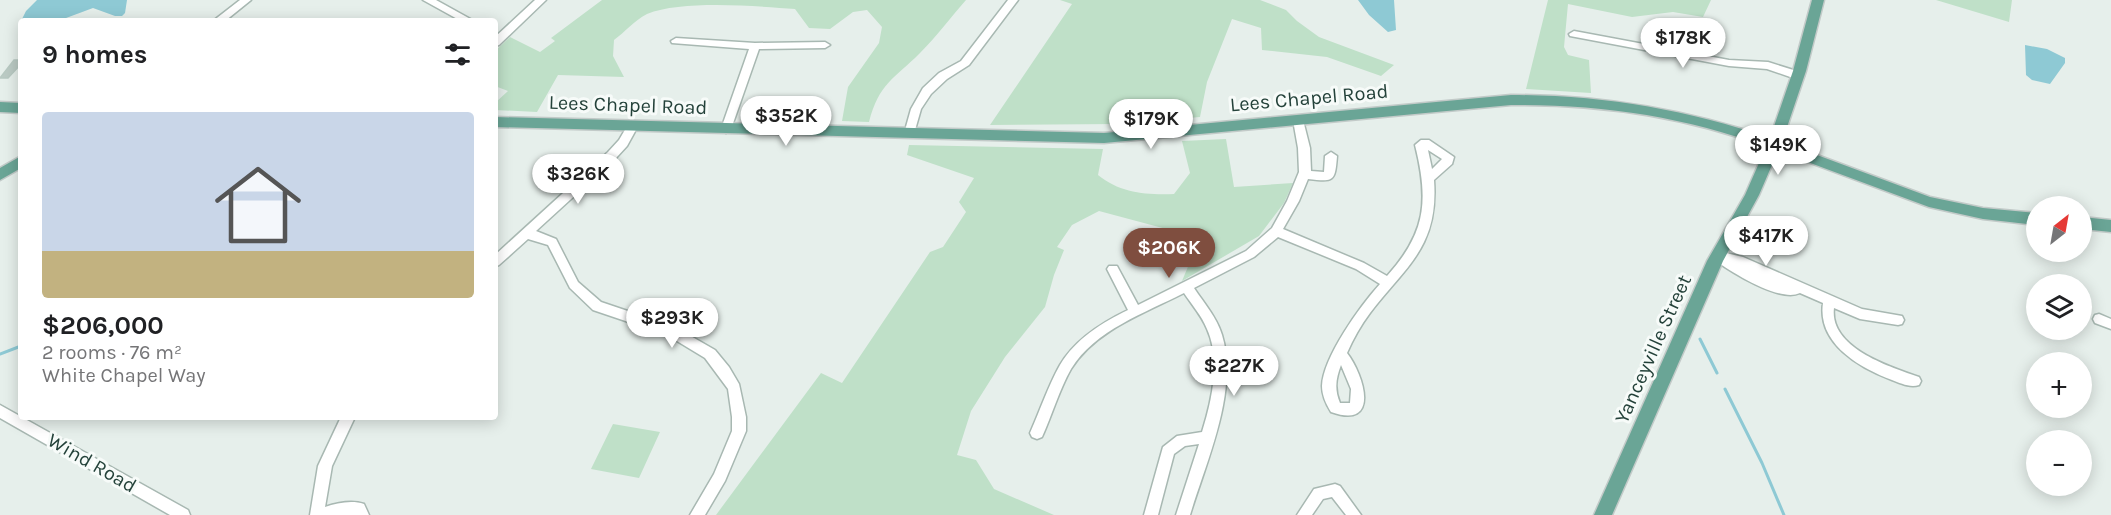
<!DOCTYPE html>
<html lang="en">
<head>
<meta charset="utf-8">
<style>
	body { margin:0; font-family:Karla,sans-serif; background:#f6f6f6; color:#202124; height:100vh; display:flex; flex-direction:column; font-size:22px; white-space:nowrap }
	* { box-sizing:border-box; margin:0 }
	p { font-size:20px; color:#757577 }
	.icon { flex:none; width:33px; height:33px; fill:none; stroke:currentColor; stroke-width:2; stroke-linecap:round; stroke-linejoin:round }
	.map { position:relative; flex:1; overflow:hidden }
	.sheet { position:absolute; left:18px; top:18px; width:480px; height:402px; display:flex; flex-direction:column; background:#fff; border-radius:6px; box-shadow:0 3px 15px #0003 }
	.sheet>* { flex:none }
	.needle { width:39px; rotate:31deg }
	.fabs { position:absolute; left:2026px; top:196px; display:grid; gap:12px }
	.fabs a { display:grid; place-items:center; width:66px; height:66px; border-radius:50%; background:#fff; box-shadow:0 3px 15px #0003; font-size:30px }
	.price { position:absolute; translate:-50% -51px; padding:0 14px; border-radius:21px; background:#fff; color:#222; font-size:20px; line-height:39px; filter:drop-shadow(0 2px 3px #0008) }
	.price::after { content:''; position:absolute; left:50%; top:36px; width:18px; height:14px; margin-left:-9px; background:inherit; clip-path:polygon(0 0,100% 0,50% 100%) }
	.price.selected { background:#7f4e3f; color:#fff }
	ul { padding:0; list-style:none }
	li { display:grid; align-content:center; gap:12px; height:318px; padding:0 24px }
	li span { display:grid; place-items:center; height:186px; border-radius:6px; color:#555 }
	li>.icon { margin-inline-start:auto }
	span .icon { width:108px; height:108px; fill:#fffc; stroke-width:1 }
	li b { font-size:26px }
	h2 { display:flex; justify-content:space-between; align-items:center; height:72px; padding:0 24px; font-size:26px }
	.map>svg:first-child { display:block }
	.green { fill:#bfe0c8 }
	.water { fill:#8ec9d4 }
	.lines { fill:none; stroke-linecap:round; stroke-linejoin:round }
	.stream { stroke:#8ec9d4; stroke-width:3 }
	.building { fill:#bbcac4; stroke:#b8c9c2; stroke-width:1.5 }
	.minor-casing { stroke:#a8b8b2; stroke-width:3 }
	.major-casing { stroke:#c2cac8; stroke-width:3 }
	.minor { fill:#fff; fill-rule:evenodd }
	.major { fill:#6aa596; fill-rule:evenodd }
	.labels { text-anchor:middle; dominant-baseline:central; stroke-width:6; stroke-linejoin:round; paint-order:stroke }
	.street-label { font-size:20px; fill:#24423a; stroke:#f7fbf9 }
</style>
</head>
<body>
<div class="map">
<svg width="2111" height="515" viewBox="0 0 2111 515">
	<rect width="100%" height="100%" fill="#e6efeb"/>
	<path class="green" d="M602 0H966C951 17 937 36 920 53 894 79 879 83 869 122L842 121 848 87 879 43 882 27 867 10 853 12 830 29 809 28 795 9C754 6 682 0 647 14 635 20 625 32 614 40L613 56 624 77 558 75 537 112 495 110V103L508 91 495 86V51L510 37 540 52 555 41 551 38Z
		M1060 0H1260L1286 10 1297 21 1319 37 1394 65 1381 76 1327 57 1262 50 1261 28 1232 19 1207 82 1200 117 1118 124 990 125 1072 4Z
		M1548 0H1711L1703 17 1673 12 1632 17 1568 4 1564 47 1568 55 1589 60 1591 93 1526 89Z
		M1936 0H2012L2009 22Z
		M1226 139 1234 187 1293 183 1284 203 1259 236 1182 281 1200 238 1099 211 1072 225 1057 247 1064 250 1054 275 1045 307 1005 357 971 411 957 455 976 460 994 489 1054 515H716L821 373 842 383 930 252 943 247 966 212 959 202 974 178 907 155 909 145 1103 149 1098 175C1120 193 1146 195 1174 194L1190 173 1182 141Z
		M613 424 660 432 639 478 591 469Z"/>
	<path class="water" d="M37 0H127L125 13 122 16H115L93 8 58 21H21L26 11Z
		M1358 0H1394L1396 30 1388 32 1369 15Z
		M2025 45 2047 49 2065 58V63L2050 84 2032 80 2026 75Z"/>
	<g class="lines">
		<path class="stream" d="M1700 339 1717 373
			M0 354 21 346
			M1725 389 1762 463 1784 515"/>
	</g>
	<path class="building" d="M14 60H21V64L8 78H0Z"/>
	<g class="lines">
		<g class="minor-casing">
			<path id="minor" d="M240 0H251L225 21H213Z
				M423 0H436L474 21H461Z
				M535 0H546L499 45 495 46V37Z
				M1008 0H1018L969 65 947 79 931 94 921 109 913 137H905L904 134 911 109 923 88 939 73 961 61Z
				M1574 31 1729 60 1768 62 1803 73 1804 76 1799 80 1767 69 1729 66 1570 36 1569 34Z
				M676 38 755 43 825 42 830 45 825 48 759 49 731 129 726 133 721 129 749 49 672 43 671 41Z
				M1298 116 1303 120 1310 148 1311 171 1324 172 1325 156 1331 152 1337 156C1335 182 1334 182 1308 179L1299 201 1283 229 1364 263 1387 276C1426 233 1429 201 1415 145L1421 140H1429L1454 157 1452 164 1434 180C1439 247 1406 266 1370 313 1361 325 1353 339 1347 353 1364 375 1381 430 1331 412 1326 404 1322 395 1322 386 1323 357 1361 305 1380 284L1356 269 1278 237 1254 257 1194 288C1204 303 1217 318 1222 335 1239 391 1206 462 1190 515H1176L1199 444 1185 446 1174 454 1158 515H1144L1163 447 1177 436 1202 432C1212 400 1221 360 1207 329 1202 316 1192 305 1184 293 1145 313 1095 330 1071 369 1059 390 1052 415 1042 437L1037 439 1032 437 1030 433C1040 411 1048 386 1060 365 1075 339 1103 322 1128 310L1107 269 1109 266H1117L1138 305 1246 251 1272 228 1287 201 1299 172 1298 148 1293 120ZM1428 150 1442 159 1432 169ZM1341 365 1351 389 1350 403H1340C1334 389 1336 378 1341 365Z
				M633 122 638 126 627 146 616 158 536 231 556 239 578 282 601 302 675 327 715 350 729 367 739 384 746 417V431L725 481 705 515H690L714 474 732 431V417L728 389 705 358 667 335 593 310 570 288 548 245 528 239 499 265 495 267V255L608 152 619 140 629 123Z
				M1717 251 1743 257 1862 309 1902 316 1904 320 1902 324 1898 325 1860 319 1834 308C1829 348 1890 367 1919 377L1921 381 1919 385C1910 388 1900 383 1892 380 1859 368 1817 343 1823 303L1800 293C1779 303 1730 271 1713 259L1711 256 1713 253Z
				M2099 314 2111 319V329L2095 323 2093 319 2095 315Z
				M0 405 188 510 190 515H170L0 418Z
				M341 417H355L332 466 325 507C337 503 352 500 364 504L369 515H310L318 466Z
				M1335 484 1340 486 1361 515H1346L1332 497 1323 499 1312 515H1297L1314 489Z"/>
		</g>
		<g class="major-casing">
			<path id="major" d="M1812 0H1824L1806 71 1782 142 1930 197 1983 208 2037 213V225L1983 219 1929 207 1778 151 1759 195 1723 261 1612 515H1594L1707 261 1745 195 1766 147C1684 116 1598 104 1511 105L1104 143 495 127V117L1104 133 1511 95C1600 95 1685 109 1770 138L1793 71Z
				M0 102 21 103V113L0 112Z
				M21 156V168L0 180V168Z
				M2082 217 2111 220V232L2082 229Z"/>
		</g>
		<use href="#minor" class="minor"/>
		<use href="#major" class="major"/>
	</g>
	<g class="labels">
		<g class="street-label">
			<text transform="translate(1309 98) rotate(-5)">Lees Chapel Road</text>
			<text transform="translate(628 105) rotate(2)">Lees Chapel Road</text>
			<text transform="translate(1653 349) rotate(-66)">Yanceyville Street</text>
			<text transform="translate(92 463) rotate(30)">Wind Road</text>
		</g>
	</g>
</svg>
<div class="fabs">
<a><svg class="needle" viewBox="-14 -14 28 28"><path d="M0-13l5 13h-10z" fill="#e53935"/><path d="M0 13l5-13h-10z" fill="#757577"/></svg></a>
<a><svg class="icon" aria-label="layers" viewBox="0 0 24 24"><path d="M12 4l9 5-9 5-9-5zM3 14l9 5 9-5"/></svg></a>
<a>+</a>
<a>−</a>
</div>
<b class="price" style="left:1683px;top:69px">$178K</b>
<b class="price" style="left:786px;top:147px">$352K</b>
<b class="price" style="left:1151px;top:150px">$179K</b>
<b class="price" style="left:1778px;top:176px">$149K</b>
<b class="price" style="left:578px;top:205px">$326K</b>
<b class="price" style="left:1766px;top:267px">$417K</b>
<b class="price selected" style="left:1169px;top:279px">$206K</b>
<b class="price" style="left:672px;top:349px">$293K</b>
<b class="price" style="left:1234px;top:397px">$227K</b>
<section class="sheet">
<h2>9 homes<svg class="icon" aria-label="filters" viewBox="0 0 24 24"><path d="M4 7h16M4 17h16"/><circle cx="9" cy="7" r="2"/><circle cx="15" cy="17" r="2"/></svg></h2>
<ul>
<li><span style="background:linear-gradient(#c9d6e8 75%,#c2b280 0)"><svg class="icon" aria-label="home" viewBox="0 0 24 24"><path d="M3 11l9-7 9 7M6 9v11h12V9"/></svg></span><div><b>$206,000</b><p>2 rooms · 76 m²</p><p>White Chapel Way</p></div></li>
</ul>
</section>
</div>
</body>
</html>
